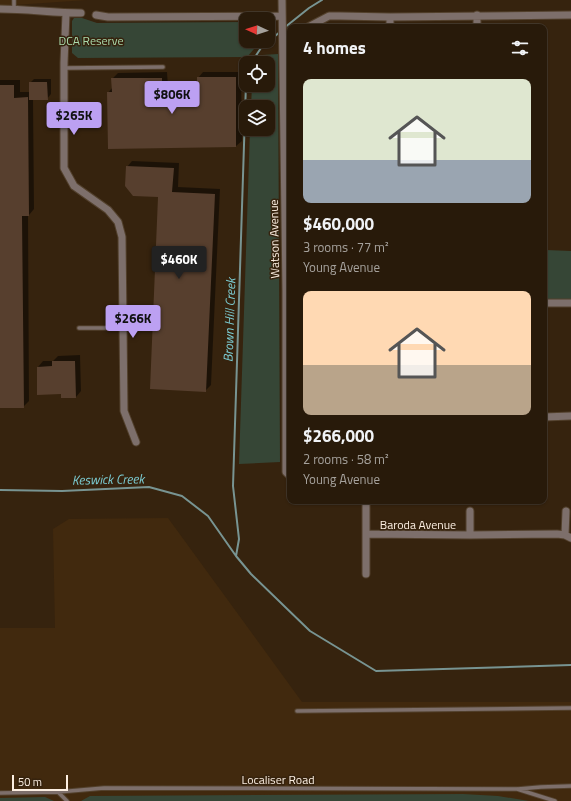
<!DOCTYPE html>
<html lang="en">
<head>
<meta charset="utf-8">
<style>
	body { margin:0; font-family:"Titillium Web",sans-serif; background:#342718; color:#f1f3f6; height:100vh; display:flex; flex-direction:column; font-size:15px; white-space:nowrap }
	* { box-sizing:border-box; margin:0 }
	p { font-size:13px; color:#a5a19c }
	.icon { flex:none; width:22px; height:22px; fill:none; stroke:currentColor; stroke-width:2; stroke-linecap:round; stroke-linejoin:round }
	.map { position:relative; flex:1; overflow:hidden }
	.drawer { position:absolute; left:287px; top:24px; width:260px; height:480px; display:flex; flex-direction:column; background:#281a0a; border-radius:8px; box-shadow:0 1px 3px #0004,0 0 0 1px #44382b }
	.drawer>* { flex:none }
	.needle { width:26px; rotate:273deg }
	.tools { position:absolute; left:239px; top:12px; display:grid; gap:8px }
	.tools a { display:grid; place-items:center; width:36px; height:36px; border-radius:8px; background:#281a0a; box-shadow:0 1px 3px #0004,0 0 0 1px #44382b; font-size:20px }
	.scale { position:absolute; left:12px; bottom:10px; width:56px; box-sizing:border-box; padding-left:4px; border:2px solid #fcefe2; border-top:0; font-size:11px; line-height:14px; white-space:nowrap; color:#fcefe2; -webkit-text-stroke:3px #36230e; paint-order:stroke }
	.price { position:absolute; translate:-50% -34px; padding:0 9px; border-radius:4px; background:#bca0f2; color:#111; font-size:13px; line-height:26px; filter:drop-shadow(0 1px 2px #0008) }
	.price::after { content:''; position:absolute; left:50%; top:24px; width:12px; height:9px; margin-left:-6px; background:inherit; clip-path:polygon(0 0,100% 0,50% 100%) }
	.price.current { background:#222; color:#fff }
	ul { padding:0; list-style:none }
	li { display:grid; align-content:center; gap:8px; height:212px; padding:0 16px }
	li span { display:grid; place-items:center; height:124px; border-radius:8px; color:#555 }
	li>.icon { margin-inline-start:auto }
	span .icon { width:72px; height:72px; fill:#fffc; stroke-width:1 }
	li b { font-size:17px }
	h2 { display:flex; justify-content:space-between; align-items:center; height:48px; padding:0 16px; font-size:17px }
	.map>svg:first-child { display:block }
	.built { fill:#41290e }
	.green { fill:#364636 }
	.shadow { fill:#0007 }
	.lines { fill:none; stroke-linecap:round; stroke-linejoin:round }
	.stream { stroke:#789492; stroke-width:2 }
	.building { fill:#573f2e }
	.lane-casing { stroke:#52402c; stroke-width:5.5 }
	.street-casing { stroke:#52402c; stroke-width:9 }
	.lane { stroke:#7d6f6b; stroke-width:3.5 }
	.street { stroke:#7d6f6b; stroke-width:7 }
	.labels { text-anchor:middle; dominant-baseline:central; stroke-width:3; stroke-linejoin:round; paint-order:stroke }
	.park-label { font-size:12px; fill:#aadbad; stroke:#36230e }
	.street-label { font-size:12px; fill:#fcefe2; stroke:#36230e }
	.water-label { font-size:13px; font-style:italic; fill:#7dcfd6; stroke:#36230e }
</style>
</head>
<body>
<div class="map">
<svg width="571" height="801" viewBox="0 0 571 801">
	<rect width="100%" height="100%" fill="#36230e"/>
	<path class="built" d="M0 0H87L0 6Z
		M168 518 302 702H571V801H0V628H55L53 529 69 519Z"/>
	<path class="green" d="M74 18H82L97 23 246 22V41H263L254 49 247 57 78 58 72 53V21Z
		M278 54 280 462 239 464 250 129H268V107H251L252 85H268V63H258L262 55Z
		M546 250 571 251V303H546Z
		M463 794 498 796 529 801H81L90 796Z
		M45 797 54 801H0V798Z"/>
	<path class="shadow" d="M167 72 168 87 198 86V78L203 72H241L242 141 236 146 108 93 112 88V79L118 73Z
		M34 79H51V94L47 99H33L34 209 29 215H28L29 401 23 407H0V80H20V92H30V83Z
		M132 161 179 163 178 187 220 189 211 385 205 391 160 196 127 167Z
		M80 355 81 391 76 397 62 393 38 394V367L43 361H53L58 356Z"/>
	<g class="lines">
		<path class="stream" d="M284 28 309 8 322 0
			M251 63 261 48 281 31
			M0 490 62 491 149 487 182 496 208 516 236 556 251 574 310 631 376 671 571 665
			M236 556 239 539 233 486 246 83"/>
	</g>
	<path class="building" d="M197 77H236V147L108 149 107 92H112L111 78H162V92H197Z
		M29 82H47L48 100H29Z
		M0 85H14V98L28 97 29 216H22L24 408H0Z
		M126 166 174 168 172 192 215 194 206 392 150 389 158 197 133 196 125 186Z
		M52 361H75L76 398H61V394L37 395V367L52 366Z"/>
	<g class="lines">
		<g class="lane-casing">
			<path id="lane" d="M14 0V9
				M65 68 163 67
				M79 328H123
				M297 711 571 708
				M518 789 541 787 571 786
				M58 792 67 801
				M0 793 58 792 104 788 517 789 555 801"/>
		</g>
		<g class="street-casing">
			<path id="street" d="M282 0 286 291V472L290 476
				M0 9C27 9 54 13 81 13
				M66 13 64 63V168L74 186 108 210 118 222 122 237 124 411 136 442
				M96 15 108 17 282 16
				M477 15V27
				M390 17V27
				M308 27 329 16H340L390 17 571 15
				M544 303H571
				M544 417 571 416
				M366 501V574
				M366 534 470 535 557 534 565 535 571 538
				M470 535V511
				M565 535 566 511"/>
		</g>
		<use href="#lane" class="lane"/>
		<use href="#street" class="street"/>
	</g>
	<g class="labels">
		<g class="park-label">
			<text x="91" y="40">DCA Reserve</text>
		</g>
		<g class="street-label">
			<text transform="translate(274 239) rotate(-91)">Watson Avenue</text>
			<text x="418" y="524">Baroda Avenue</text>
			<text x="278" y="779">Localiser Road</text>
		</g>
		<g class="water-label">
			<text transform="translate(229 320) rotate(-88)">Brown Hill Creek</text>
			<text transform="translate(108 479) rotate(-1)">Keswick Creek</text>
		</g>
	</g>
</svg>
<div class="tools">
<a><svg class="needle" viewBox="-14 -14 28 28"><path d="M0-13l5 13h-10z" fill="#e53935"/><path d="M0 13l5-13h-10z" fill="#a5a19c"/></svg></a>
<a><svg class="icon" aria-label="locate" viewBox="0 0 24 24"><circle cx="12" cy="12" r="6"/><path d="M12 2v4M12 18v4M2 12h4M18 12h4"/></svg></a>
<a><svg class="icon" aria-label="layers" viewBox="0 0 24 24"><path d="M12 4l9 5-9 5-9-5zM3 14l9 5 9-5"/></svg></a>
</div>
<div class="scale">50 m</div>
<b class="price" style="left:172px;top:115px">$806K</b>
<b class="price" style="left:74px;top:136px">$265K</b>
<b class="price current" style="left:179px;top:280px">$460K</b>
<b class="price" style="left:133px;top:339px">$266K</b>
<section class="drawer">
<h2>4 homes<svg class="icon" aria-label="filters" viewBox="0 0 24 24"><path d="M4 7h16M4 17h16"/><circle cx="9" cy="7" r="2"/><circle cx="15" cy="17" r="2"/></svg></h2>
<ul>
<li><span style="background:linear-gradient(#dfe7d0 65%,#9aa5b1 0)"><svg class="icon" aria-label="home" viewBox="0 0 24 24"><path d="M3 11l9-7 9 7M6 9v11h12V9"/></svg></span><div><b>$460,000</b><p>3 rooms · 77 m²</p><p>Young Avenue</p></div></li>
<li><span style="background:linear-gradient(#ffd9b3 60%,#b9a48a 0)"><svg class="icon" aria-label="home" viewBox="0 0 24 24"><path d="M3 11l9-7 9 7M6 9v11h12V9"/></svg></span><div><b>$266,000</b><p>2 rooms · 58 m²</p><p>Young Avenue</p></div></li>
</ul>
</section>
</div>
</body>
</html>
